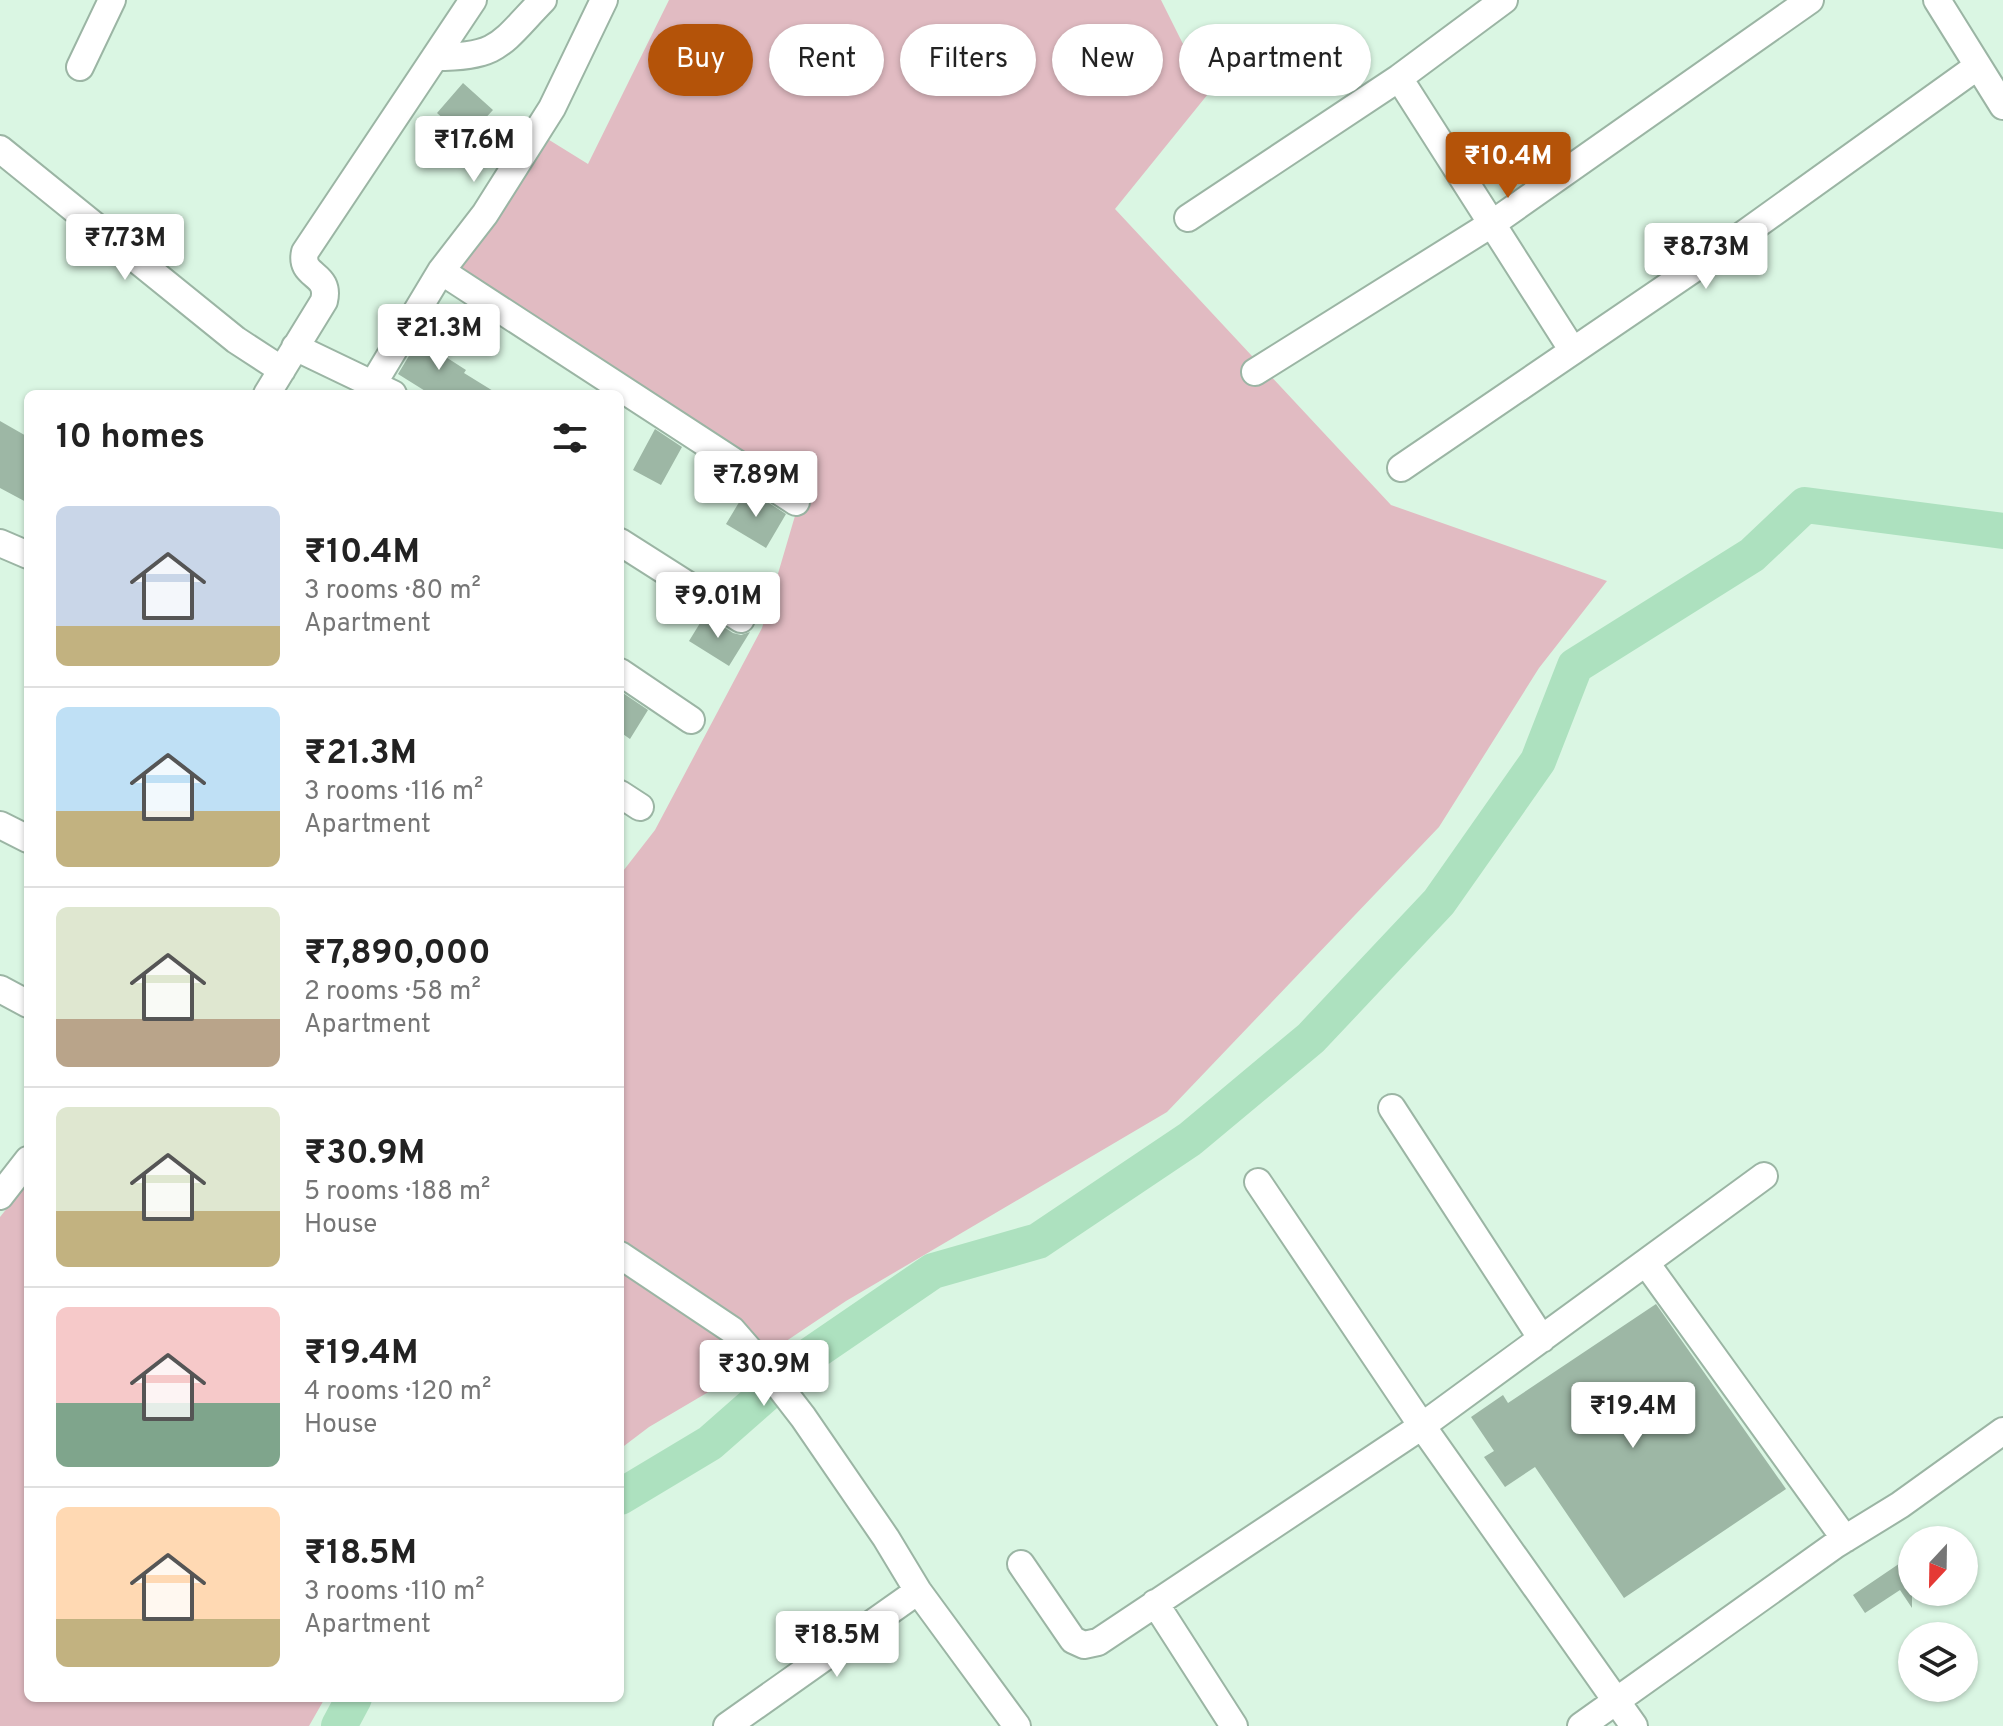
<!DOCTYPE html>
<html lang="en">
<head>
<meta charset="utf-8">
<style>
	body { margin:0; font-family:Overpass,sans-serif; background:#f2f2f2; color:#222; height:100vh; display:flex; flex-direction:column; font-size:30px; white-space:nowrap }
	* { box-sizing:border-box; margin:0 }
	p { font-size:26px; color:#767676 }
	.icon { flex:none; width:44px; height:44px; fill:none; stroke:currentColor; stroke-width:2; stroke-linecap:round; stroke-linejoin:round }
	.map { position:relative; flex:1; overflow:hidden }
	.panel { position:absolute; left:24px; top:390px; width:600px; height:1312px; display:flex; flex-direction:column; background:#fff; border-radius:12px; box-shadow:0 2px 6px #0004 }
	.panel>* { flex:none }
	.top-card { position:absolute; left:648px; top:24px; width:760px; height:72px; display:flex; gap:16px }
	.needle { width:52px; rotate:202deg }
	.controls { position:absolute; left:1898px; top:1526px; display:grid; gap:16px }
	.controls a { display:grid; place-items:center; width:80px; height:80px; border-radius:50%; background:#fff; box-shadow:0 2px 6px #0004; font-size:40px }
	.price { position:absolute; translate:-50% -68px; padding:0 18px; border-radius:8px; background:#fff; color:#222; font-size:26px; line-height:52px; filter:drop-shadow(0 2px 4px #0008) }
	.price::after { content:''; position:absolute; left:50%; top:48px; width:24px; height:18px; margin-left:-12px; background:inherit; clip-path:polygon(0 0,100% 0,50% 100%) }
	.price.current { background:#b45309; color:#fff }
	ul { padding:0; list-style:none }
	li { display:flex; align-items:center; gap:24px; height:200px; padding:0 32px }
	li+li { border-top:2px solid #e0e0e0 }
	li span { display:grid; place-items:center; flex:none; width:224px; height:160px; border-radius:12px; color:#555 }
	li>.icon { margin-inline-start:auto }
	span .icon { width:96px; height:96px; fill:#fffc; stroke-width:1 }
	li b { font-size:34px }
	h2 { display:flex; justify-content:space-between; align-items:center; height:96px; padding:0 32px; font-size:34px }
	.tag { padding:0 28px; border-radius:36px; background:#fff; box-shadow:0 2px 6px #0004; font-size:28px; line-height:72px }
	.tag.current { background:#b45309; color:#fff }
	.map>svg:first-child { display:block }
	.green { fill:#e1bbc2 }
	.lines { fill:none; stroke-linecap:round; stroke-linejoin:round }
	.river { stroke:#ade1bf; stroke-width:36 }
	.building { fill:#9db7a5 }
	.minor-casing { stroke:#9bb5a4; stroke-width:30 }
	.minor { stroke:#fff; stroke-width:26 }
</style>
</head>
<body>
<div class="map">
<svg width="2003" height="1726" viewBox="0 0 2003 1726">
	<rect width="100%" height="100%" fill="#daf6e3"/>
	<path class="green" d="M669 0H1161L1208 94 1115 209 1391 505 1607 581 1539 668 1439 827 1167 1112 846 1301 722 1384 649 1427 620 1449V875L655 830 762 628 802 492 460 269 546 138 588 164Z
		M28 1182V1698H325L309 1726H0V1217Z"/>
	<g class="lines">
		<path class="river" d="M620 1497 710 1443 810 1355 933 1271 1038 1241 1190 1139 1311 1038 1439 902 1538 761 1575 666 1752 555 1805 505 2003 531
			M339 1726 354 1698"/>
	</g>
	<path class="building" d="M463 83 493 110 466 139 437 113Z
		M421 336 441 348 438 352 466 370 464 373 498 394H430L398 374Z
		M0 421 28 437V503L0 488Z
		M655 429 682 447 661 485 633 470Z
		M747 489 786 514 766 548 726 524Z
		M705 615 733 633 741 635 750 632 729 666 689 641Z
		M620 691 648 710 630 739 620 732Z
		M1656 1304 1786 1489 1624 1598 1535 1467 1505 1487 1484 1457 1494 1451 1471 1417 1503 1395 1508 1403Z
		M1912 1555V1608L1900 1590 1865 1613 1853 1595Z"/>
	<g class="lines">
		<g class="minor-casing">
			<path id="minor" d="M1937 0 2003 106
				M435 57C500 57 500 44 543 0
				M80 67 112 0
				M1399 78 1573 351
				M0 149 236 340 282 370
				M1188 218 1399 78 1504 0
				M441 271 796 502
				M295 347 393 394
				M1255 372 1493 223 1810 0
				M267 394 324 301C331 272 299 278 305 252L473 0
				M367 394 441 271 485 214 552 108 604 0
				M1401 468 1730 244 1978 66
				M620 542 741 619
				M0 543 28 555
				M620 672 691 720
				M620 794 640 807
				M0 825 28 839
				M0 989 28 1004
				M1392 1108 1542 1339
				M1258 1182 1422 1426 1634 1726
				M0 1196 28 1160
				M620 1255 732 1330 765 1368 803 1417 886 1538 918 1591 1017 1726
				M1646 1263 1845 1539
				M1021 1564 1073 1640 1084 1645 1098 1642 1422 1426 1764 1176
				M1155 1603 1234 1726
				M727 1726 918 1591
				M1581 1726 1835 1545 1900 1505 2003 1431"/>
		</g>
		<use href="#minor" class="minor"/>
	</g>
</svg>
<div class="controls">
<a><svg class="needle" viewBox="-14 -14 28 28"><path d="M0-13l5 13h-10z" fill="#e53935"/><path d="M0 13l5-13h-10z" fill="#767676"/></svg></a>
<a><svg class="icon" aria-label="layers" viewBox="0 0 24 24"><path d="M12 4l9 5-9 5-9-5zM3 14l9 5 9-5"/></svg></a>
</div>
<b class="price" style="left:474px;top:184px">₹17.6M</b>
<b class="price current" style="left:1508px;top:200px">₹10.4M</b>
<b class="price" style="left:125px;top:282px">₹7.73M</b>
<b class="price" style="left:1706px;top:291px">₹8.73M</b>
<b class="price" style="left:439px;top:372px">₹21.3M</b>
<b class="price" style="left:756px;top:519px">₹7.89M</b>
<b class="price" style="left:718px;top:640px">₹9.01M</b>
<b class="price" style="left:764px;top:1408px">₹30.9M</b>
<b class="price" style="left:1633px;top:1450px">₹19.4M</b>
<b class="price" style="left:837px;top:1679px">₹18.5M</b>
<div class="top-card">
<a class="tag current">Buy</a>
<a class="tag">Rent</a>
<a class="tag">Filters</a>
<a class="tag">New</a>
<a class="tag">Apartment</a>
</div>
<section class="panel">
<h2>10 homes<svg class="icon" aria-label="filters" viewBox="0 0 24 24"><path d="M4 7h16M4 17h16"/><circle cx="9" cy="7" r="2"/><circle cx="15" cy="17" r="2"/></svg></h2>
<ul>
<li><span style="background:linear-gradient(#c9d6e8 75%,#c2b280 0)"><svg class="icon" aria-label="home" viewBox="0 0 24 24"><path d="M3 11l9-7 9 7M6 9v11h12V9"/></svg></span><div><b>₹10.4M</b><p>3 rooms · 80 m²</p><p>Apartment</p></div></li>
<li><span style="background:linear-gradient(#bfe0f5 65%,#c2b280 0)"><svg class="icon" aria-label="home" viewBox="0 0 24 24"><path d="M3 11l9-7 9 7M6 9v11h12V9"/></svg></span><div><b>₹21.3M</b><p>3 rooms · 116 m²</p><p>Apartment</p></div></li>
<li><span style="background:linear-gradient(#dfe7d0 70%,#b9a48a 0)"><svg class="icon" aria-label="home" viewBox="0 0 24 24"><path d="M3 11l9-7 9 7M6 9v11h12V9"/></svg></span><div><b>₹7,890,000</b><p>2 rooms · 58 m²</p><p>Apartment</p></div></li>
<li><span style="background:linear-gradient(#dfe7d0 65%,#c2b280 0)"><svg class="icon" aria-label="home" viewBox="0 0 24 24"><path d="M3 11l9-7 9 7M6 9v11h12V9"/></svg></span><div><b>₹30.9M</b><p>5 rooms · 188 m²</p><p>House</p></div></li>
<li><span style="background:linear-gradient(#f6c9c9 60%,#7fa58c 0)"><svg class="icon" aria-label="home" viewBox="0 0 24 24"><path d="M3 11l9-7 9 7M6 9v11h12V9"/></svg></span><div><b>₹19.4M</b><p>4 rooms · 120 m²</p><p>House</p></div></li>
<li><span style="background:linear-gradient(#ffd9b3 70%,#c2b280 0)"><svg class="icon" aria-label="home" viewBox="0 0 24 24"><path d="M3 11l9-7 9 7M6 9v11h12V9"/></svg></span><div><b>₹18.5M</b><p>3 rooms · 110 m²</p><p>Apartment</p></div></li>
</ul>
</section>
</div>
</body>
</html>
